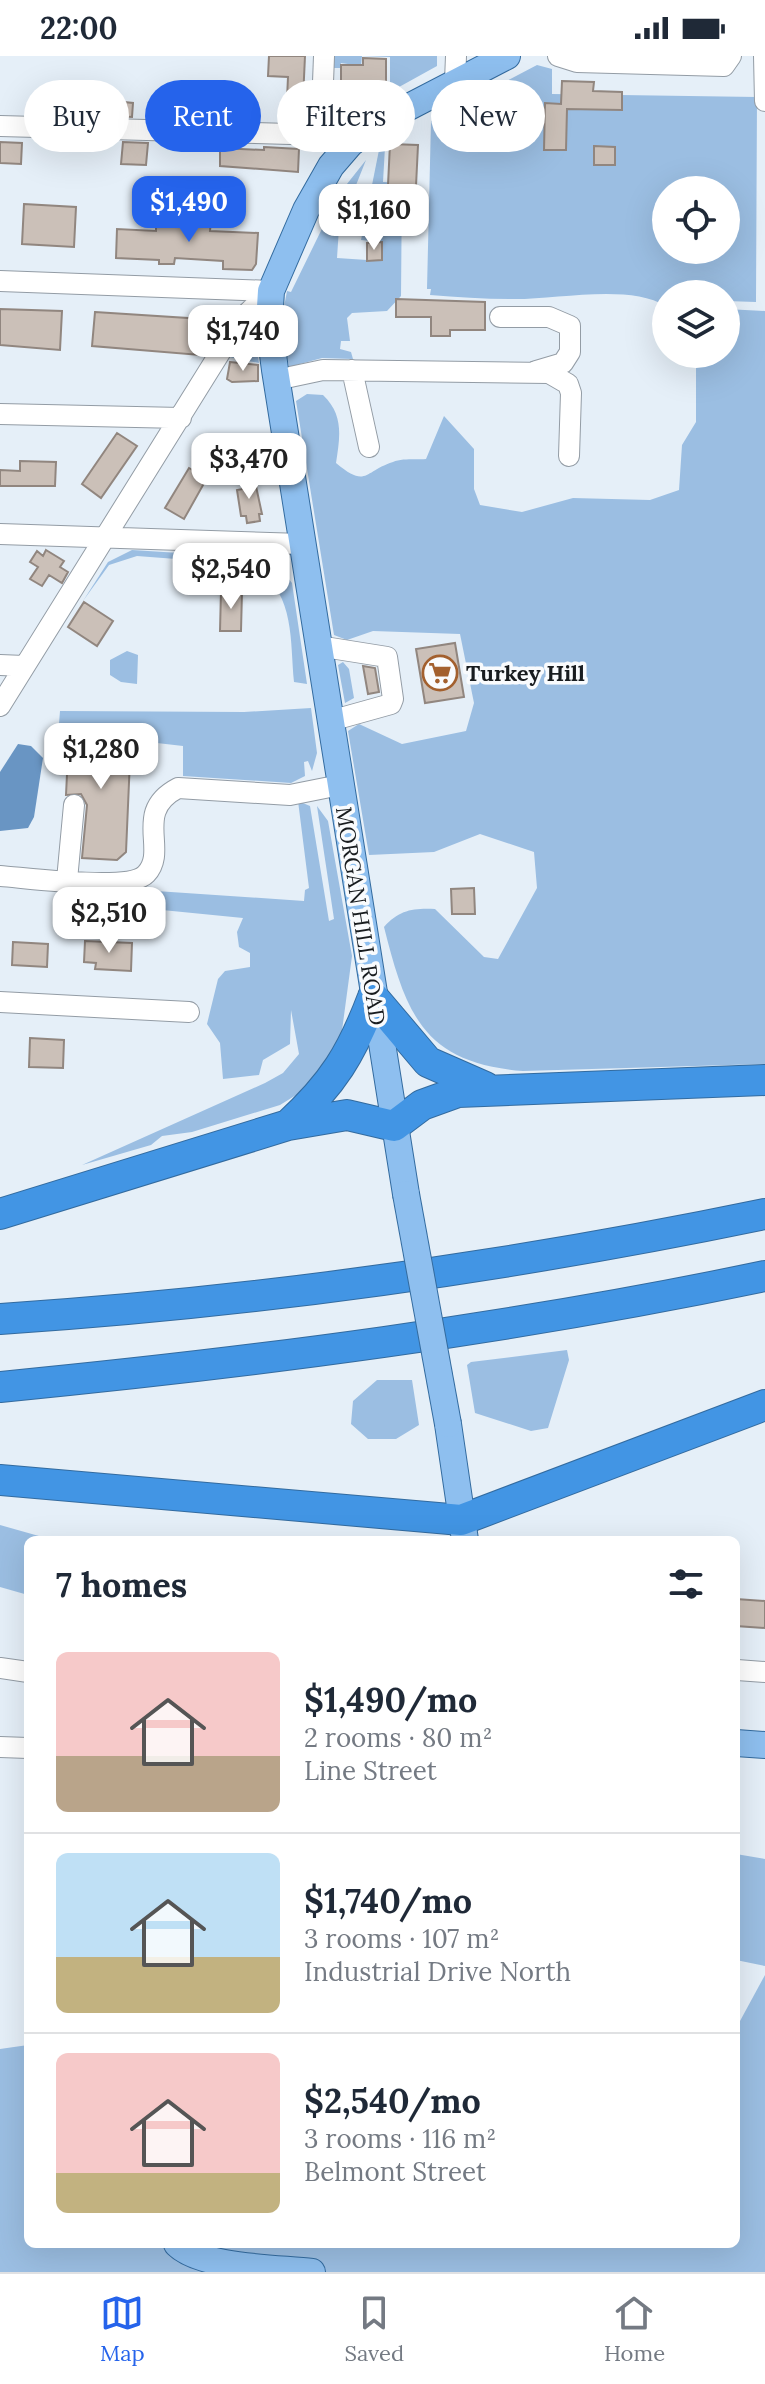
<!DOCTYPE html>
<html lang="en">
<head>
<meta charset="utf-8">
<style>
	body { margin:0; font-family:Lora,serif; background:#f6f6f7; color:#1f2937; height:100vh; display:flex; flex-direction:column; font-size:30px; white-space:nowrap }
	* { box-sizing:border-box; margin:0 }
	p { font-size:26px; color:#747a83 }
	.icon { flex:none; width:44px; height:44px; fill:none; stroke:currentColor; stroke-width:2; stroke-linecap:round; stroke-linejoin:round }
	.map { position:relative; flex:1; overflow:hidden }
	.panel { position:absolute; left:24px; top:1480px; width:716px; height:712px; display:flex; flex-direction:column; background:#fff; border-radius:12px; box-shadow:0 8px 32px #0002 }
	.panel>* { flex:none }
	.banner { position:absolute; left:24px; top:24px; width:718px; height:72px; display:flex; gap:16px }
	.fabs { position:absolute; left:652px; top:120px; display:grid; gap:16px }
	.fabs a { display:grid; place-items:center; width:88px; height:88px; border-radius:50%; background:#fff; box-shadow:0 8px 32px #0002; font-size:40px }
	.price { position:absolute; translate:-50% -68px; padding:0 18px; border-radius:16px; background:#fff; color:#222; font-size:26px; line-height:52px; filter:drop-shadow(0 2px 4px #0008) }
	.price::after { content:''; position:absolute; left:50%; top:48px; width:24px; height:18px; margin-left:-12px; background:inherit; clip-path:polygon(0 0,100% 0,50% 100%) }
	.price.selected { background:#2563eb; color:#fff }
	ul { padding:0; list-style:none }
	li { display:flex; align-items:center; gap:24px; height:200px; padding:0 32px }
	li+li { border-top:2px solid #e0e1e3 }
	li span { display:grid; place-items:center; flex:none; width:224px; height:160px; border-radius:12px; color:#555 }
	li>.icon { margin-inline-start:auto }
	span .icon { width:96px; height:96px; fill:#fffc; stroke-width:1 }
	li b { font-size:34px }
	h2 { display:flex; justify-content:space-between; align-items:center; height:96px; padding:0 32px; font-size:34px }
	.pill { padding:0 28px; border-radius:36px; background:#fff; box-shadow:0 8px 32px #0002; font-size:28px; line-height:72px }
	.pill.selected { background:#2563eb; color:#fff }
	.status { display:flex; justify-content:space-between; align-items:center; height:56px; padding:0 40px; background:#fff; direction:ltr }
	.status svg { height:22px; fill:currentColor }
	.dock { display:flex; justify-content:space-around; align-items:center; height:112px; border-top:2px solid #e0e1e3; background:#fff; font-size:22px; color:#747a83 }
	.dock a { display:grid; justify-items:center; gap:4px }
	.dock .selected { color:#2563eb }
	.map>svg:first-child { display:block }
	.green { fill:#9bbee2; fill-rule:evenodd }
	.water { fill:#6995c3 }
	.building { fill:#cbc0b8; stroke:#91867f; stroke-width:2 }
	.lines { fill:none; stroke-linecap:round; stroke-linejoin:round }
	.minor-casing { stroke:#939ca5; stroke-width:22 }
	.major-casing { stroke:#336b9f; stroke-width:28 }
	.highway-casing { stroke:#336b9f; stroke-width:32 }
	.minor { stroke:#fff; stroke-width:20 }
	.major { stroke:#8ebfef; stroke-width:26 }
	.highway { stroke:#4295e4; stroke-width:30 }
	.major-bridge-casing { stroke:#336b9f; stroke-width:28; stroke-linecap:butt }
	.major-bridge { stroke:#8ebfef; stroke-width:26 }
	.labels { text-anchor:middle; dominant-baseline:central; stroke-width:7; stroke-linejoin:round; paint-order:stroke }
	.poi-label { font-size:22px; font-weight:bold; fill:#181c1f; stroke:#f9fbfd; text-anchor:start }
	.street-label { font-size:22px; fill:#181c1f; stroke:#f9fbfd }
</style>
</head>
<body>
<div class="status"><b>22:00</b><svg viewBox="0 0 49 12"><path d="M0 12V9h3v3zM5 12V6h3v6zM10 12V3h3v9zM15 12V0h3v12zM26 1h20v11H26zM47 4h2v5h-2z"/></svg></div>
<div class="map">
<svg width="765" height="2216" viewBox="0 0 765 2216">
	<rect width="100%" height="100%" fill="#e5eff8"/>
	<path class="green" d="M332 0H437V10L390 36V1L362 0 361 10 341 7 340 12H332Z
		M537 9 552 13V38L757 41 756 246 726 245V238H666V250C629 227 554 244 511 243 484 243 457 241 430 239L431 233H427L431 65ZM666 134H726V194H666Z
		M385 91 383 126 402 127 401 240 387 255 352 257 347 262 350 285H341L340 293 351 296 353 303 322 302 289 311 285 289 293 285 281 267 287 235 291 236 339 138 366 104 339 172 337 202 382 205V186L361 184 379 94Z
		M726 253 765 255V1008L523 1015C423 1007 406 958 384 871 399 854 413 852 435 853L484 901 498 903 537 832 534 796 480 778 434 796 369 799 348 675 359 668 402 688 466 675 474 647 460 578 373 575 347 584 334 579 296 345 307 338 323 339C344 359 340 381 336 407 367 433 364 415 393 406 402 402 416 404 426 403L444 360 474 393V433L480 449 522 456 573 442 650 444 679 434 682 389 696 366V298H726Z
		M247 279 255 285 259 307 229 301 241 280Z
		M132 494 243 501 228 512V507L137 500 109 509 83 545 108 506Z
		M258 502 274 505 292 527 307 628 294 626C290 586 295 539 258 514Z
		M127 595 138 599 137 628 121 626 110 619V604Z
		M343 606 349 613 354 642 345 647 338 609Z
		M311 652 317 697 312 715 308 705 304 706 305 720 291 727 183 720V690L131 684 130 680H58L60 655 244 656Z
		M298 745 310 750 329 865 334 863 317 750 328 765 352 900 341 982 322 1013 301 1036 280 1049 192 1076 162 1080 151 1089 82 1109 265 1027 283 1017 299 998 291 954 290 988 263 1004 259 1019 223 1023 220 987 207 968 218 923 225 915 250 911V897L239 891 237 876 243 862 152 853 156 835 304 845 305 834 309 832Z
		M567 1294 569 1304 548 1372 531 1375 475 1357 467 1309 471 1306Z
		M377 1324H412L419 1369 396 1383H368L351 1368 353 1345Z
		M0 1469 53 1484H28V1539L0 1531Z
		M736 1798 765 1803V1910L736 1904Z
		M765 1919V2216H0V1993L28 1989V2188H736V1964L740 1965Z"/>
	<path class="water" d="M18 688 31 690 43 702 34 761 28 772 0 775V716Z"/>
	<path class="building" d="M269 0H305L303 43H309L308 65H286L288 21 268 20Z
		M363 2 386 3V36L341 29V9H363Z
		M562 25 594 26 593 35 622 36V54L567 53 566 94H544L545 47 561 48Z
		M192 44 250 46 249 64 191 62Z
		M114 45 133 47 132 61 114 60Z
		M0 86 22 87 21 108 0 107Z
		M123 86 148 87 146 109 121 108Z
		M390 88 418 89 416 130 388 129Z
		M594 90 615 91V109H594Z
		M264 91 299 93 298 116 220 110V92L264 94Z
		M24 148 76 151 74 191 22 188Z
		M186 162 211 164 210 175 258 177 256 208 252 214 223 213V205L175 202 174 208H159V204L116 202 117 173 156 175V165L186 168Z
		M382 186V204L367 205V187Z
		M396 243 485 246V274H450V280H431V261H396Z
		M0 253 62 255 60 294 0 289Z
		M95 256 203 263 200 299 92 290Z
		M230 306 258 309V325L232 326 227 323Z
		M117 377 137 390 101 442 82 428Z
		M20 405 56 406 55 430H0V414L20 415Z
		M189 412 207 422 184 463 165 452Z
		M254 421 262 458H259L260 465 247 467 246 460H241L237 434 243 433 241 423Z
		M46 494 64 505 60 511 68 516 62 527 49 519 42 530 30 523 38 511 30 506 37 495 43 500Z
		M221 535 242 536 241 575H220Z
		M84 546 113 565 97 590 68 571Z
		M455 587 464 641 425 647 416 593Z
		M363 610 375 612 379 636 368 638Z
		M69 677 131 680 126 796 117 804 82 802 87 749 81 738 66 739Z
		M474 832 475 858H452L451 833Z
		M85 885 132 887 131 915 95 913 96 907 84 906Z
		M13 886 48 888 47 911 12 909Z
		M30 982 64 984 63 1012 29 1011Z
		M736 1543 765 1545V1572L736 1570Z"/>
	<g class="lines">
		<g class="minor-casing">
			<path id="minor" d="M558 0 577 6 724 10 731 0
				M764 0 765 45
				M455 25 456 0
				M0 70 327 79 350 88
				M321 79 324 0
				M0 225 271 235
				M500 261H549L570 270V296L563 307 536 315
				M352 314 369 391
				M276 324 323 314 549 317 568 328 571 337 569 400
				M0 358 181 362
				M0 478 302 488
				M318 590 387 601 393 643 391 648 330 665
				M0 609 24 610
				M0 650 241 263 271 235
				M0 820C28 822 129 836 146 818 169 794 132 756 178 732L290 739 340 729
				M67 824 74 749
				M0 946 189 956
				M0 1612 28 1616
				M737 1614 765 1616
				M0 1691 28 1692"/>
		</g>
		<g class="major-casing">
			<path id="major" d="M406 1138 275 314 269 267 271 235 306 154 331 110 350 88 376 68 507 0
				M448 1368 465 1484
				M736 1687 765 1689
				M177 2188C201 2212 278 2212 312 2216"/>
		</g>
		<g class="highway-casing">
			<path id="highway" d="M373 941 428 1006 485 1031
				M288 1069 347 1059 394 1070 422 1049 458 1036 765 1024
				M0 1158 288 1069C333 1028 352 997 373 941
				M0 1263C256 1246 514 1210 765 1158
				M0 1331C257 1306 512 1273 765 1220
				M0 1424 461 1464 765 1349"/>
		</g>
		<use href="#minor" class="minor"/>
		<use href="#major" class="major"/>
		<use href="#highway" class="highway"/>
		<g class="major-bridge-casing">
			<path id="major-bridge" d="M406 1138 448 1368"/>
		</g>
		<use href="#major-bridge" class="major-bridge"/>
	</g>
	<defs>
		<g id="supermarket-ring" transform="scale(1.8)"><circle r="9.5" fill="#f9fbfd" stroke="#a3602e" stroke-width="1.5"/><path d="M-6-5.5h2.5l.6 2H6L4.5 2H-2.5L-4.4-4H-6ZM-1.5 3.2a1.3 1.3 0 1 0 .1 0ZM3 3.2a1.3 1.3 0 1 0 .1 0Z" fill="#a3602e"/></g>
	</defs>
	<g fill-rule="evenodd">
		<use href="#supermarket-ring" x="440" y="617"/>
	</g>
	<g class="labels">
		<g class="poi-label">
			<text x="466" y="617">Turkey Hill</text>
		</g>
		<g class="street-label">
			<text transform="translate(361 860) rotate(81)">MORGAN HILL ROAD</text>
		</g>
	</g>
</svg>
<div class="fabs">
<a><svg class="icon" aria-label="locate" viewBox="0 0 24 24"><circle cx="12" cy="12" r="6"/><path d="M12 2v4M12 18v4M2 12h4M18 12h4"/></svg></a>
<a><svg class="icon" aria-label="layers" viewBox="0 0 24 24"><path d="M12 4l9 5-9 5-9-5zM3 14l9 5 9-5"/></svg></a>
</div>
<b class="price selected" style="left:189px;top:188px">$1,490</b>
<b class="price" style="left:374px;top:196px">$1,160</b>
<b class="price" style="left:243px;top:317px">$1,740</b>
<b class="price" style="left:249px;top:445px">$3,470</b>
<b class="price" style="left:231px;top:555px">$2,540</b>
<b class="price" style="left:101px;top:735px">$1,280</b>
<b class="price" style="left:109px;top:899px">$2,510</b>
<div class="banner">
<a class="pill">Buy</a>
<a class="pill selected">Rent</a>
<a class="pill">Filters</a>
<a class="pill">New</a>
</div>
<section class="panel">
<h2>7 homes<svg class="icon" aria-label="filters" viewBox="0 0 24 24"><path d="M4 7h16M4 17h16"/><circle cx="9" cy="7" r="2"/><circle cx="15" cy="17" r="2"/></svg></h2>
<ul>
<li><span style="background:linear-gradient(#f6c9c9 65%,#b9a48a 0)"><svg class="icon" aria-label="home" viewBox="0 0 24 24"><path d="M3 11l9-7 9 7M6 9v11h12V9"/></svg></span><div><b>$1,490/mo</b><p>2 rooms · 80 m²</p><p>Line Street</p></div></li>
<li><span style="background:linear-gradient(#bfe0f5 65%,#c2b280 0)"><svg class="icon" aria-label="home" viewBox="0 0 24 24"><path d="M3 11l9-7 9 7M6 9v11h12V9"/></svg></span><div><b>$1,740/mo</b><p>3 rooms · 107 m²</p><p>Industrial Drive North</p></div></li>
<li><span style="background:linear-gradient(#f6c9c9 75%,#c2b280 0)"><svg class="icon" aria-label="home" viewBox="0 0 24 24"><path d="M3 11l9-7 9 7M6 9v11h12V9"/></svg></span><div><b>$2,540/mo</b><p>3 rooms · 116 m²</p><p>Belmont Street</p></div></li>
</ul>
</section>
</div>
<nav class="dock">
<a class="selected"><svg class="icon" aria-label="map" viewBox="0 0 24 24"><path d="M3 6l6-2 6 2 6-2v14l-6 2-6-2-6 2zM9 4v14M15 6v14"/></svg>Map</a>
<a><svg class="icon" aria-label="saved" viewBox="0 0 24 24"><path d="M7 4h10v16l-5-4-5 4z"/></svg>Saved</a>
<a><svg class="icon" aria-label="home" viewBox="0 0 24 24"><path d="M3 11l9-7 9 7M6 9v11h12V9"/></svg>Home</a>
</nav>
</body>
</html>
